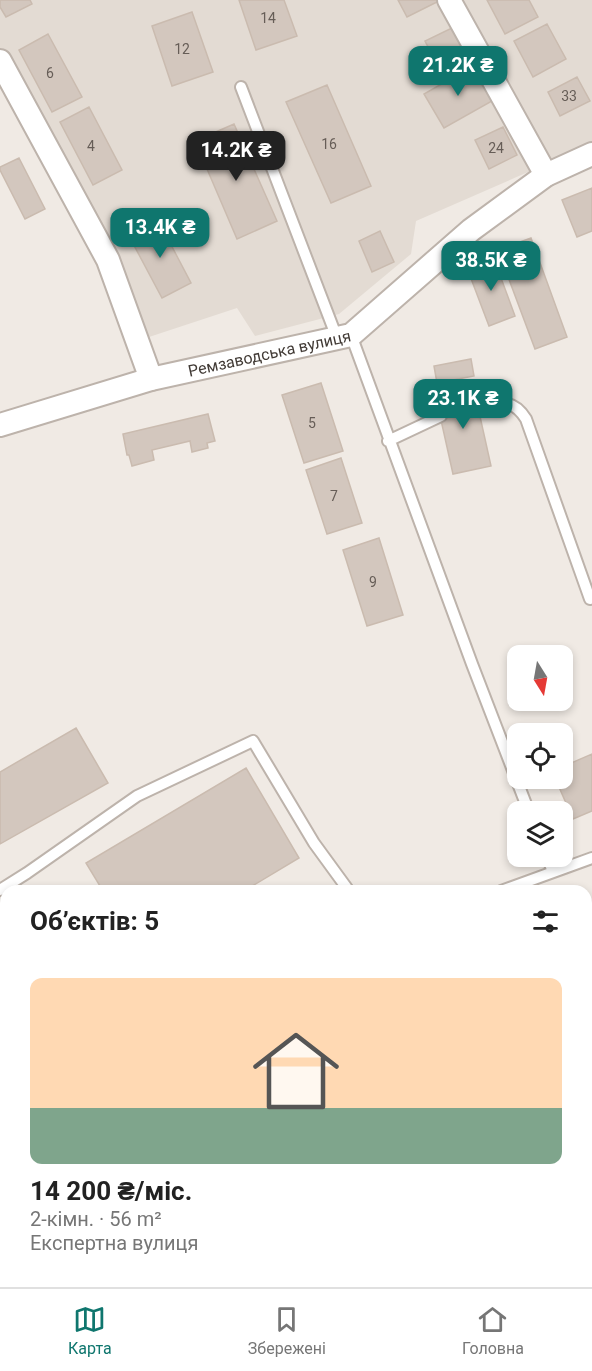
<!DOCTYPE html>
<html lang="uk">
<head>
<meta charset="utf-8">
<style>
	body { margin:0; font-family:Roboto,sans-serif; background:#f6f6f6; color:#222; height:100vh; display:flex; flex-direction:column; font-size:22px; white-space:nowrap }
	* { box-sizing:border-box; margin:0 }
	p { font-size:20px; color:#767676 }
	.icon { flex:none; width:33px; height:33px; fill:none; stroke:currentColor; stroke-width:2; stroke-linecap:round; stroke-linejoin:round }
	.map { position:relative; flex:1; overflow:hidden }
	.details { position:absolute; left:0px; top:885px; width:592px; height:402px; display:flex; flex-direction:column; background:#fff; border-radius:18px 18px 0 0; box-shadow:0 3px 9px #0003 }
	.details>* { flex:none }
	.needle { width:39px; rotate:169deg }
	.buttons { position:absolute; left:507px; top:645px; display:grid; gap:12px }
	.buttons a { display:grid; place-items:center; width:66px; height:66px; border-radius:12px; background:#fff; box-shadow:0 3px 9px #0003; font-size:30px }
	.price { position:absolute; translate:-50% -51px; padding:0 14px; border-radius:12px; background:#0f766e; color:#fff; font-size:20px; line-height:39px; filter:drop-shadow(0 2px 3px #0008) }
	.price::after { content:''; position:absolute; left:50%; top:36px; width:18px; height:14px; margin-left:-9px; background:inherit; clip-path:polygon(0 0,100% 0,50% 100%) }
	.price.active { background:#222; color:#fff }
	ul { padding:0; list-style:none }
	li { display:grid; align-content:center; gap:12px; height:318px; padding:0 30px }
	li+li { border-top:2px solid #e0e0e0 }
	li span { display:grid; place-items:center; height:186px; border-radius:12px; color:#555 }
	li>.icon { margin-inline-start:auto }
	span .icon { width:108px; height:108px; fill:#fffc; stroke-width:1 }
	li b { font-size:26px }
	h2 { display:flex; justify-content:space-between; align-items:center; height:72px; padding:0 30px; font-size:26px }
	.tabs { display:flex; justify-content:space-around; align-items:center; height:84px; border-top:2px solid #e0e0e0; background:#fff; font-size:16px; color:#767676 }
	.tabs a { display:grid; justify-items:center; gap:3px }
	.tabs .active { color:#0f766e }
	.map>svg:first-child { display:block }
	.residential { fill:#e3dbd3 }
	.building { fill:#d3c7be; stroke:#cabbaf; stroke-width:1.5 }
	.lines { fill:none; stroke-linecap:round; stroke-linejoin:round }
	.service-casing { stroke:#bdb3ab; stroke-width:14 }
	.minor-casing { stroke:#bdb3ab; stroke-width:26 }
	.service { stroke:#fff; stroke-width:10 }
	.minor { stroke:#fff; stroke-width:22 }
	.labels { text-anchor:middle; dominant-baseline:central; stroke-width:4.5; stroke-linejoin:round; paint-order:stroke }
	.number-label { font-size:14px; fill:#665d57 }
	.street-label { font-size:16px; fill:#413a35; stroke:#fff }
</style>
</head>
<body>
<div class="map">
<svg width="592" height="1287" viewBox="0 0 592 1287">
	<rect width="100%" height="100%" fill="#f0eae4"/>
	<path class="residential" d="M0 0H592V144L416 221 411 254 339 314 255 336 237 308 146 338 0 50Z"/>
	<path class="building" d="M0 0H30L32 4 6 17 0 7Z
		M239 0H284L297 36 256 50Z
		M398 0H437V2L407 17Z
		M487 0H529L538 17 505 34Z
		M192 12 213 72 172 86 152 26Z
		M547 24 566 59 533 77 514 41Z
		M456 26 470 52 439 68 425 41Z
		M48 34 82 97 52 112 19 50Z
		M473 66 492 101 444 128 424 94Z
		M577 77 590 101 560 116 548 92Z
		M327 85 371 186 331 203 286 102Z
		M89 107 122 170 93 185 60 122Z
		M234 124 277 221 237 239 195 141Z
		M503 127 517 155 489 169 475 140Z
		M19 158 45 209 25 219 0 170V167Z
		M592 188V231L577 237 562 200Z
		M158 220 191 283 162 298 129 236Z
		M380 231 394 262 372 272 359 241Z
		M531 238 567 337 535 349 498 250Z
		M494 259 515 316 489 326 467 268Z
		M471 359 474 376 437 383 434 366Z
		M321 383 343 451 304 463 282 395Z
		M473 385 491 466 453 474 435 393Z
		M208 414 215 441 207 443 208 448 192 452 190 441 152 450 154 460 132 466 129 455H127L123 434Z
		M341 458 362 523 327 534 306 470Z
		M379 538 403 615 367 626 343 550Z
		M76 728 108 783 0 844V772Z
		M592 754V811L573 819 555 778H562V767Z
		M246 768 299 858 244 891H103L86 863Z
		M586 949 592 958V1024L588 1026 586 1024Z
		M6 955V1091L0 1095V959Z
		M586 1231 592 1242V1287H517L513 1281H586Z
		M161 1281H196L200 1287H164Z
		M368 1281H457L461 1287H363L362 1285Z"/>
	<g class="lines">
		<g class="service-casing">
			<path id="service" d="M241 87 337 338
				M351 335 472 664 529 812
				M478 408C500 404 512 397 526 419L590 599
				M388 441 441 416
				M547 856 553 872
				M0 890 27 873 137 796 253 741 314 843 349 891
				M501 891 592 858
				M586 1048H592
				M586 1069 592 1080
				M0 1106 6 1102
				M73 1281 75 1287
				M342 1281 345 1287"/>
		</g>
		<g class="minor-casing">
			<g id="minor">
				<path d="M449 0 546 175"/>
				<path d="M0 61 108 260 151 379"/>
				<path id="s1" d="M0 425 151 379 351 335 471 230 546 175 592 154"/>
			</g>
		</g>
		<use href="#service" class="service"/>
		<use href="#minor" class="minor"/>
	</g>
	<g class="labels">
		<g class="number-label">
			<text x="268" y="18">14</text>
			<text x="182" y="49">12</text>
			<text x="50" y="73">6</text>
			<text x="569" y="96">33</text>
			<text x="329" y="144">16</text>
			<text x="91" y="146">4</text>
			<text x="496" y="148">24</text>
			<text x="312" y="423">5</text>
			<text x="334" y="496">7</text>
			<text x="373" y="582">9</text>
		</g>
		<g class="street-label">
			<text stroke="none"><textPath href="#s1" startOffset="279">Ремзаводська вулиця</textPath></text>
		</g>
	</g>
</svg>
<div class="buttons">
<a><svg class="needle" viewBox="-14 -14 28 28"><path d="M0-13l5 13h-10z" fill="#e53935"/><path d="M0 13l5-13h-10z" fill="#767676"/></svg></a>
<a><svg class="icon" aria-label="locate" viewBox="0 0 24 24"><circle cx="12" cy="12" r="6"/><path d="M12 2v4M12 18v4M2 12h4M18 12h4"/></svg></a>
<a><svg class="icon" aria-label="layers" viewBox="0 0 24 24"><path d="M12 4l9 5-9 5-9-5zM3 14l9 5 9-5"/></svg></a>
</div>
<b class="price" style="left:458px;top:97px">21.2K ₴</b>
<b class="price active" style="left:236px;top:182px">14.2K ₴</b>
<b class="price" style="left:160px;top:259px">13.4K ₴</b>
<b class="price" style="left:491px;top:292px">38.5K ₴</b>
<b class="price" style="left:463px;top:430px">23.1K ₴</b>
<section class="details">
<h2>Об’єктів: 5<svg class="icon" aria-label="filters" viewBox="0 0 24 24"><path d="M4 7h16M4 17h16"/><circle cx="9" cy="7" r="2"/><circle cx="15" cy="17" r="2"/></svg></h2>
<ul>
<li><span style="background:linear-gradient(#ffd9b3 70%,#7fa58c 0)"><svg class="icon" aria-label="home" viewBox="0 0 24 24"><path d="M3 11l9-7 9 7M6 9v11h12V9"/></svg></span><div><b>14 200 ₴/міс.</b><p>2-кімн. · 56 m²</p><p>Експертна вулиця</p></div></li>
</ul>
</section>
</div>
<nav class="tabs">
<a class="active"><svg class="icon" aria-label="map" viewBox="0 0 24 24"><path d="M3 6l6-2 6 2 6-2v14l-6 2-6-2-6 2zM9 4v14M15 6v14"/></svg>Карта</a>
<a><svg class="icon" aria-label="saved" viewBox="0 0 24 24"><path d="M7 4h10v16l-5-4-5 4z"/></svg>Збережені</a>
<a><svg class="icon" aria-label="home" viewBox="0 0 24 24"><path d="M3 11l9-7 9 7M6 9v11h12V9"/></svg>Головна</a>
</nav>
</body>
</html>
